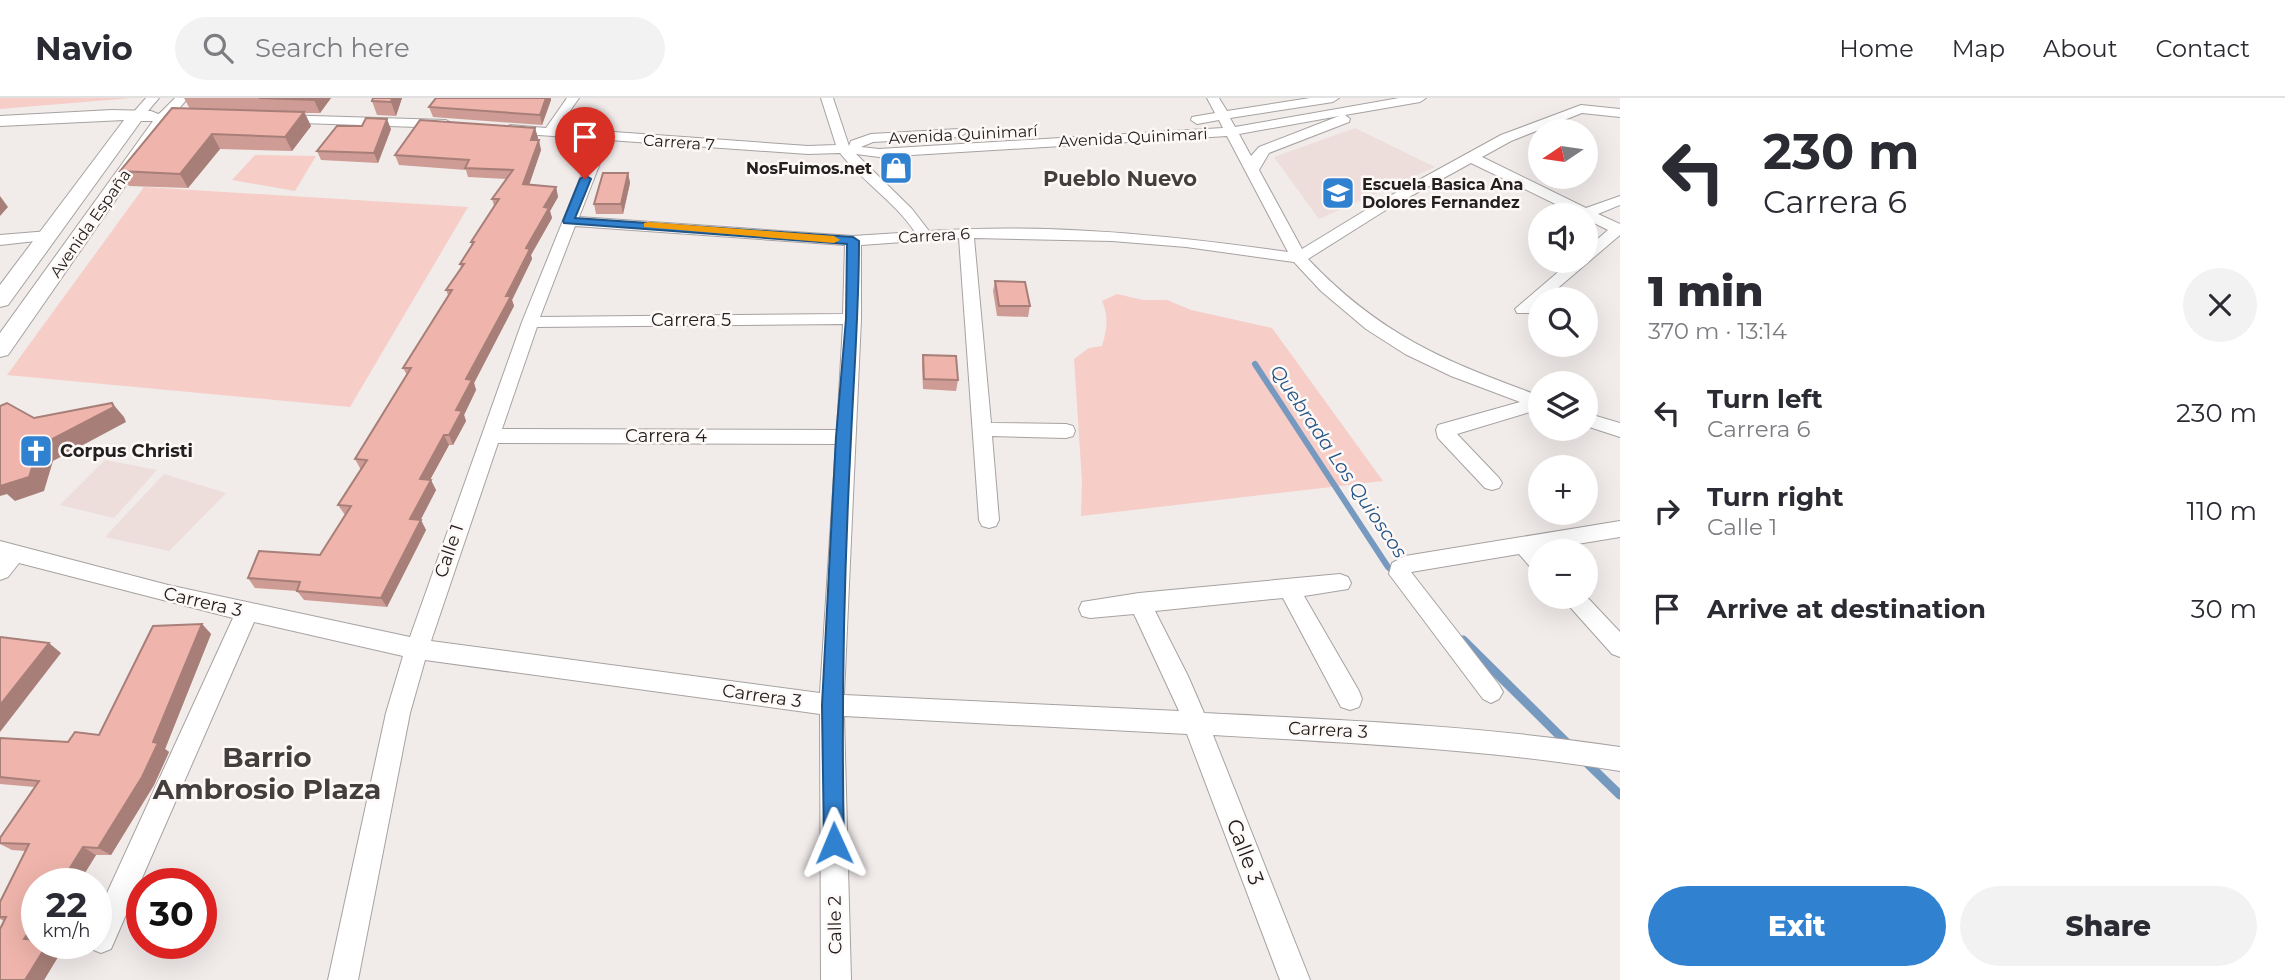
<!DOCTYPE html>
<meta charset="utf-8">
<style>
body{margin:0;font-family:Montserrat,sans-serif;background:#f2f2f3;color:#2b2b33;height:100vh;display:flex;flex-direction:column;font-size:26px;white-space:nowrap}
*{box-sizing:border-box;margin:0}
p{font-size:23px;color:#7c7c81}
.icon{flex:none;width:38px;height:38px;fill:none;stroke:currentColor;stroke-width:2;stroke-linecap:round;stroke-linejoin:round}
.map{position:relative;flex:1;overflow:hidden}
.details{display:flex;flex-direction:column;background:#fff;width:665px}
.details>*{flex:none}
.guide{background:#fff;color:#2b2b33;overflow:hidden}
.needle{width:46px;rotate:257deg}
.fabs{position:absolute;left:1528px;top:21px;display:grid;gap:14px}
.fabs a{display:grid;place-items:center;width:70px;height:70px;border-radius:50%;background:#fff;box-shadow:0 7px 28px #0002;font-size:35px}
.speed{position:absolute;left:21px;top:770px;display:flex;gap:14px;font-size:35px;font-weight:700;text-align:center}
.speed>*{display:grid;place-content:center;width:91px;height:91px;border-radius:50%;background:#fff;box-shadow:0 7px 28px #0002;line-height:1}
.speed small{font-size:18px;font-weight:400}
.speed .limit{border:10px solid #d22;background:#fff;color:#111}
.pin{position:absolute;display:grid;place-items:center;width:60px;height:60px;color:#fff;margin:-72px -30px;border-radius:50% 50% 50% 0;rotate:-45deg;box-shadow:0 0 7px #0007}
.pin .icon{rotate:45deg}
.me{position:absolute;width:77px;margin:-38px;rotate:359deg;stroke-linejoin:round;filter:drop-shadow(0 0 5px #0008)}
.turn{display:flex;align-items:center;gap:24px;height:147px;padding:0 28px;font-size:32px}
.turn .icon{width:91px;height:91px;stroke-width:2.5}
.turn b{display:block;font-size:49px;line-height:60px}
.round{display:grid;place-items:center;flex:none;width:74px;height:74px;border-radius:37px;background:#f2f2f3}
.head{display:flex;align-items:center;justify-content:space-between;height:119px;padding:0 28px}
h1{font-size:42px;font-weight:800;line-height:52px}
.primary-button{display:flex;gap:14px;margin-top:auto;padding:14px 28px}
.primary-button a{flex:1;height:80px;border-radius:42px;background:#3082d1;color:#fff;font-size:28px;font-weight:800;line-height:80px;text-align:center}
.primary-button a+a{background:#f2f2f3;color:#2b2b33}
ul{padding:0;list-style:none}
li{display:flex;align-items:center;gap:21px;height:98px;padding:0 28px}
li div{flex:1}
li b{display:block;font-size:26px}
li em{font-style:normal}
header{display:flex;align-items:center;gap:42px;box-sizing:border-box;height:98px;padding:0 35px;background:#fff;border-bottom:2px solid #e1e1e2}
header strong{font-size:33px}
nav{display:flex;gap:38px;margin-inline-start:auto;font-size:24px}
.search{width:490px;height:63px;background:#f2f2f3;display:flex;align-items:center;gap:18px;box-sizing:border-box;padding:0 24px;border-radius:38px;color:#7c7c81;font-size:26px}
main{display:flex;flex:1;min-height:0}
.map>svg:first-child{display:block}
.built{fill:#eddedc}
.green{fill:#f6cdc7}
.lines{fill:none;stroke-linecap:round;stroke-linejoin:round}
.stream-far1{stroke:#7699bf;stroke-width:6}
.stream{stroke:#7699bf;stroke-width:9}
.minor-casing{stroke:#a7a2a1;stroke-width:2}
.tertiary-casing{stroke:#a7a2a1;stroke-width:2}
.minor{fill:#fff;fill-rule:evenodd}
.tertiary{fill:#fff;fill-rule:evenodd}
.wall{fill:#ce9c94}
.shaded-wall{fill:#a77f78}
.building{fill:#efb5ac;stroke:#a77f78;stroke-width:2}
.route{fill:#3082d1;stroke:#1f5488;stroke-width:2}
.slow{fill:#f59e0b}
.labels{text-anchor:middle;stroke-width:5;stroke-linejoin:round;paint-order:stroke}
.far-street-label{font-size:16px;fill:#222020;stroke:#fef8f7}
.far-poi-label{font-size:16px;font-weight:bold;fill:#222020;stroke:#fef8f7;text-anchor:end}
.street-label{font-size:18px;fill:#222020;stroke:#fef8f7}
.poi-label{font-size:18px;font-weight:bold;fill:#222020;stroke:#fef8f7;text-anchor:start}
.water-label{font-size:19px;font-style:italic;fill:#245688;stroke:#fef8f7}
.far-district-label{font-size:21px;font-weight:bold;fill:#443f3f;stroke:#fef8f7}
.near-street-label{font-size:21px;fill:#222020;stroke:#fef8f7}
.near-district-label{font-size:28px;font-weight:bold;fill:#443f3f;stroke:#fef8f7}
</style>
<header>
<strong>Navio</strong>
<div class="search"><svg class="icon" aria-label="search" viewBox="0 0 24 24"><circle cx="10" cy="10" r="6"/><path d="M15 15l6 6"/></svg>Search here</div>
<nav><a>Home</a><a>Map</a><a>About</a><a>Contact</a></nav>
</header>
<main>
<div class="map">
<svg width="1620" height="882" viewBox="0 0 1620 882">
<rect width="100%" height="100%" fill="#f1ebea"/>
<g class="built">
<polygon points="1355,30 1435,69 1319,121 1274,59"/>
<polygon points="105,362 157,372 114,420 60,407"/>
<polygon points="164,376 226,395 169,453 105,439"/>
</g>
<g class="green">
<polygon points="0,0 132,0 0,11"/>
<polygon points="255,57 316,58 295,93 232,82"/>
<polygon points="144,89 468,109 350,309 7,277"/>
<path d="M 1117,196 L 1143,202 L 1167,202 L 1191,212 L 1272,230 L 1383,383 L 1081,418 L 1082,383 L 1074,261 L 1089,250 L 1102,248 C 1107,231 1109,219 1102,203 Z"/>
</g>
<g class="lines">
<polyline class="stream-far1" points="1255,266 1388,469 1397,477"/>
<g class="stream">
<polyline points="1463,542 1569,647"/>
<polyline points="1585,663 1620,697"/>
</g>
<defs>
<g id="minor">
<polygon points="146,0 159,0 142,20 132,20 131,17"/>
<polygon points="175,0 188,0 170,21 160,21 160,15"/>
<path d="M 567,0 L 579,0 L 558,30 L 808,48 L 836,47 L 821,0 L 833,0 L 849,48 L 851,43 L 871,36 L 959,31 L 966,35 L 959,39 L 873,44 L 861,49 L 879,51 L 1223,30 L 1219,22 L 1197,26 L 1191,22 L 1192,19 L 1215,15 L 1207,0 L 1219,0 L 1227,13 L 1310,0 L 1339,0 L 1333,4 L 1230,20 L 1235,29 L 1399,0 L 1426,0 L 1420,4 L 1345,17 L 1350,21 L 1349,24 L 1269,55 L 1259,72 L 1302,151 L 1379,104 L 1501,37 L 1581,7 L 1620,11 L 1620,19 L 1582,15 L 1511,43 L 1482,59 L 1586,110 L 1620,98 L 1620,107 L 1598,116 L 1620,126 L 1620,137 L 1545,201 L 1540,201 L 1540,205 L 1529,215 L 1517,215 L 1515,211 L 1571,163 L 1586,163 L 1586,151 L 1608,132 L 1586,121 L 1586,117 L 1578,117 L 1471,65 L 1389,110 L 1308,161 C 1380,237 1444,263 1540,298 L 1540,311 L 1457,336 L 1499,380 L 1502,385 L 1499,390 L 1492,392 L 1485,390 L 1438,340 L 1436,332 L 1438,327 L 1520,304 L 1451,278 L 1405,256 L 1366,231 L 1321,193 L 1294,164 L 1186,149 L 1112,143 L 974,140 L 991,325 L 1066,326 L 1073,328 L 1075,333 L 1073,338 L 1066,340 L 992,338 L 999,422 L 996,428 L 989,430 L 982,428 L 979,422 L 959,140 L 861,147 L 861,221 L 844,597 L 1179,613 L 1134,516 L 1090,520 L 1082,518 L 1079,511 L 1082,504 L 1139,495 L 1340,476 L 1348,479 L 1351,485 L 1348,491 L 1304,498 L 1359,593 L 1362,601 L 1359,609 L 1350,612 L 1341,609 L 1283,500 L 1155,513 L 1188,578 L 1204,615 C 1343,622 1482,628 1620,649 L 1620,673 C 1485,651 1349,645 1213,637 L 1310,882 L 1280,882 L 1187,636 L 844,618 L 851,882 L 821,882 L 820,616 L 425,562 L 410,615 L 358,882 L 328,882 L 386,615 L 403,558 L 254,524 L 111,851 L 101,855 L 91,851 L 88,845 L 96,845 L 96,819 L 233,520 L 19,465 L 8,479 L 0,482 L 0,443 L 168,487 L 410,539 L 522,224 L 596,41 L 510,35 L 503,31 L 510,27 L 546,30 ZM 1339,18 L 1259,49 L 1251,58 L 1239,36 ZM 1227,38 L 1288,154 C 1169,137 1049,125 929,133 L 912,111 L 856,56 L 879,59 ZM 609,42 L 808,56 L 840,55 C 863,84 895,104 915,134 L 853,138 L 579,119 ZM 575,128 L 845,147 L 843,216 L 540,219 ZM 843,226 L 837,332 L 502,331 L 537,229 ZM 498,345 L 836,346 L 820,595 L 431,543 Z"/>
<polygon points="279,17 446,22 453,26 446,30 274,24 273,21"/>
<polygon points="49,133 54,135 57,138 54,141 0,147 0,137"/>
<polygon points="1586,315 1620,325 1620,339 1586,328"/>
<polygon points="1620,423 1620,439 1541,452 1540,474 1532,471 1519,456 1411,474 1499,587 1503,594 1499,601 1491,605 1483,601 1389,476 1392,465 1405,458"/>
<polygon points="1586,498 1620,534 1620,559 1612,556 1561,499"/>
</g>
<polygon id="tertiary" points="112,12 151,13 158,16 165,13 174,18 8,257 0,259 0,235 153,23 141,23 8,207 0,209 0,187 124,22 0,28 0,18"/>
</defs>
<use href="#minor" class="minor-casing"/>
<use href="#tertiary" class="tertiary-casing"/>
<use href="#minor" class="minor"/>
<use href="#tertiary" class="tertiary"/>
</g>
<g class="wall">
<polygon points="184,0 331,0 320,15 305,15 311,28 292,53 220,51 188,90 129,88 120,73 190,11"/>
<polygon points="402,0 396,18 377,17 372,3"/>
<polygon points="551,2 542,27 433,19 429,9"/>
<polygon points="535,30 538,40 537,42 541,52 529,87 556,89 558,99 550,113 552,120 531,157 532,161 512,202 514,208 474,285 476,292 464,317 466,323 453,347 449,347 430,382 436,392 420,422 426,432 387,509 304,502 297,493 255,490 248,480 320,457 345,417 338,407 361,372 355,361 407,277 403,270 448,197 446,192 461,170 460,166 472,148 471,144 494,108 492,101 506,81 468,79 466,72 399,67 395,57"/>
<polygon points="391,31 378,65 321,62 317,53"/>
<polygon points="628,75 630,85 623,116 596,116 594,106"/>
<polygon points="995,183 1030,208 1028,219 997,218 993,193"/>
<polygon points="923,257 958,282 956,293 923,291 922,267"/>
<polygon points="202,526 211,536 165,651 169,654 154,687 111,757 96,757 78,786 37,786 37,845 55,845 64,849 44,882 0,882 4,823 0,821 0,804 25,753 12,752 0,746 0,740 35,689 0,686 0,640 68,644 99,637"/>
</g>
<g class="shaded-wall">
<polygon points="315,0 331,0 320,15 314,2"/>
<polygon points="392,0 402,0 396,18 391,4"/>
<polygon points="546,0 551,0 551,2 542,27 540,17"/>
<polygon points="304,14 311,28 292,53 285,39"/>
<polygon points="387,21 391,31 378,65 374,55"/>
<polygon points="535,30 538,40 533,52 531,42"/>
<polygon points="212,36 220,51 188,90 180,76"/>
<polygon points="539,42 541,52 526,96 523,86"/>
<polygon points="628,75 630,85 623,116 621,106"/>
<polygon points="556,89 558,99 550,113 552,120 531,157 532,161 512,202 514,208 474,285 476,292 464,317 466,323 453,347 449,337 466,281 526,150 544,109"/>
<polygon points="0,98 8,109 0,118"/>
<polygon points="112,305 124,319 126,324 53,363 44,393 15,403 7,396 0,398 0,383 39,348"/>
<polygon points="444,337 449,347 425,391 420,381"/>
<polygon points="431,382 436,392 416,431 410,421"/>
<polygon points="421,422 426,432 387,509 381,500"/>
<polygon points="202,526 211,536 165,651 169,654 154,687 111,757 98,750 153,644"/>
<polygon points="49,545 61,555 0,634 0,607"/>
<polygon points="83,749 96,757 78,786 60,786"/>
<polygon points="37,822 37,845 24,841"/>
<polygon points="48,845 55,845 64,849 44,882 25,882"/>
</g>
<g class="building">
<polygon points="259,0 315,0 314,2"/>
<polygon points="373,0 392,0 391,4 372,3"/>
<polygon points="436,0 546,0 540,17 429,9"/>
<polygon points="172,10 304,14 285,39 212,36 180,76 120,73"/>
<polygon points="366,20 387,21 374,55 317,53 337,28 362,28"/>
<polygon points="420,22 535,30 531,42 539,42 523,86 556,89 544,109 549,110 526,150 530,151 506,198 511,198 466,281 472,282 456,312 462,313 449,337 444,337 420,381 431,382 410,421 421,422 381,500 297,493 300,484 248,480 259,453 320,457 351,408 338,407 367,362 355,361 411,270 403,270 452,192 446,192 464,166 460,166 474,144 471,144 499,101 492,101 513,72 465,70 469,62 395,57"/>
<polygon points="603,75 628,75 621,106 594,106"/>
<polygon points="995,183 1025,184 1030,208 999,208"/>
<polygon points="923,257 956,258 958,282 924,281"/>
<polygon points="7,305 34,320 112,305 114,309 39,348 29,379 0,388 0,308"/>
<polygon points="202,526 153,644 158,645 142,679 98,750 83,749 60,786 37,786 37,822 24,841 37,842 37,845 48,845 25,882 0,882 0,831 6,819 0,819 0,804 29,746 0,745 0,740 39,683 0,679 0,640 68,644 75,634 99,637 153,528"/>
<polygon points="0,539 49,545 0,607"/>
</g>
<path class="route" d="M 585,77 L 591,81 L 575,120 L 853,139 L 859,143 C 859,209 854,274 851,340 C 844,475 841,609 844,745 L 841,752 L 834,755 L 827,752 L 824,745 L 822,607 L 836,339 L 846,221 L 847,146 L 564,125 L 563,123 L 580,81 Z"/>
<polygon class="slow" points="648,124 834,138 840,142 834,145 644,129 644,125"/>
<defs>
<symbol id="shop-square" viewBox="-11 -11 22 22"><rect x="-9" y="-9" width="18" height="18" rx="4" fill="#3082d1" stroke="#fef8f7"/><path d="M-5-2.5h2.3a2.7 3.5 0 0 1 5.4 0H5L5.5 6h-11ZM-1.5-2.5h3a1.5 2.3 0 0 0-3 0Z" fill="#fff"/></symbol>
<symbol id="school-square" viewBox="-11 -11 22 22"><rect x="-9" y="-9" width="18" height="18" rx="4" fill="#3082d1" stroke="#fef8f7"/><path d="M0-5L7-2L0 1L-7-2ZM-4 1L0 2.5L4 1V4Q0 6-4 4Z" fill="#fff"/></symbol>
<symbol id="church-square" viewBox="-11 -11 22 22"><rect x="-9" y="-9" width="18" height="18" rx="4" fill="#3082d1" stroke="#fef8f7"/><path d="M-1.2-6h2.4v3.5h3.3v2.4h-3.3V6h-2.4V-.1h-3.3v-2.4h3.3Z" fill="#fff"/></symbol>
</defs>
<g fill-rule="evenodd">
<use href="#shop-square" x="877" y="51" width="38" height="38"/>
<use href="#school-square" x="1319" y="76" width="38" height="38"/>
<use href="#church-square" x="17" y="334" width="38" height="38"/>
</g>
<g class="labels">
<g class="far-street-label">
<text transform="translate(963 36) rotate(-3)" y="6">Avenida Quinimarí</text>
<text transform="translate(1133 39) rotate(-3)" y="6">Avenida Quinimari</text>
<text transform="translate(679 44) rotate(4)" y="6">Carrera 7</text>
<text transform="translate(90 125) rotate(-55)" y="6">Avenida España</text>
<text transform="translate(934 137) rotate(-3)" y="6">Carrera 6</text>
</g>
<g class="far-poi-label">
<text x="872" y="76">NosFuimos.net</text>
<text x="1362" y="92" text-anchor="start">Escuela Basica Ana<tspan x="1362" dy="18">Dolores Fernandez</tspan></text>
</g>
<g class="street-label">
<text x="691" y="228">Carrera 5</text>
<text x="666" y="344">Carrera 4</text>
<text transform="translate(449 453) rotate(-71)" y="6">Calle 1</text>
<text transform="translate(203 504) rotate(13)" y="6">Carrera 3</text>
<text transform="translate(762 598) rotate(8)" y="6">Carrera 3</text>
<text transform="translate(1328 632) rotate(3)" y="6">Carrera 3</text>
<text transform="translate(835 827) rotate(-91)" y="6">Calle 2</text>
</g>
<g class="poi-label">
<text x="60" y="359">Corpus Christi</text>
</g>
<g class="water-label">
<text transform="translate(1339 363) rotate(56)" y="7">Quebrada Los Quioscos</text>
</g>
<g class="far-district-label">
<text x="1120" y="88">Pueblo Nuevo</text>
</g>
<g class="near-street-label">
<text transform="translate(1245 754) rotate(69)" y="7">Calle 3</text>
</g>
<g class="near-district-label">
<text x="267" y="669">Barrio<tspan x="267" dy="32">Ambrosio Plaza</tspan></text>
</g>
</g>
</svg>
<div class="fabs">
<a><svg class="needle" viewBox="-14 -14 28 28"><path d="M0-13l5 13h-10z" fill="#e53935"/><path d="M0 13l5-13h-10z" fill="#7c7c81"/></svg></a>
<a><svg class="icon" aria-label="sound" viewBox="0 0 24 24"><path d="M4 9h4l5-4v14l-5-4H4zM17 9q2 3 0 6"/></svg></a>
<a><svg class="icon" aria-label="search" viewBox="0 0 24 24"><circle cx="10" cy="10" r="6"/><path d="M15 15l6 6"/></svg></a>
<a><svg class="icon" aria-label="layers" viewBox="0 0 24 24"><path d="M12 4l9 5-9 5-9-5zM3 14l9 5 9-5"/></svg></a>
<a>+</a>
<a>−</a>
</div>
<div class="speed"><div>22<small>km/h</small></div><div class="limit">30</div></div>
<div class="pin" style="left:585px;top:81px;background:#d93025"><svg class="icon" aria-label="arrive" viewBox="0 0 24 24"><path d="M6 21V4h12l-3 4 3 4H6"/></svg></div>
<svg class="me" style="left:834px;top:745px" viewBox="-20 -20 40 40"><path d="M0-17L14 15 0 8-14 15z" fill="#3082d1" stroke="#fff" stroke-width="4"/></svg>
</div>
<section class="details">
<div class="guide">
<div class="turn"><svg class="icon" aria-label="left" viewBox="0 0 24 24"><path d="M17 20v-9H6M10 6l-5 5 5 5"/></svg><div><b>230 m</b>Carrera 6</div></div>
</div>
<div class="head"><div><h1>1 min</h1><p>370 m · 13:14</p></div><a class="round"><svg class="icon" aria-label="close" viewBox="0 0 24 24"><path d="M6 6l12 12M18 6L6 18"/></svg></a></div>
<ul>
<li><svg class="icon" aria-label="left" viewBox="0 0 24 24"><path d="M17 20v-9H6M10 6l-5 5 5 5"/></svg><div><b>Turn left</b><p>Carrera 6</p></div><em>230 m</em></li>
<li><svg class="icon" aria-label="right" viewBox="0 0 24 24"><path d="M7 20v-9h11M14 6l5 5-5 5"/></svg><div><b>Turn right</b><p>Calle 1</p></div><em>110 m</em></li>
<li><svg class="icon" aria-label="arrive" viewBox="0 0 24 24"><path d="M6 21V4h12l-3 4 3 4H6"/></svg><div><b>Arrive at destination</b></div><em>30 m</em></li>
</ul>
<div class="primary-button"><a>Exit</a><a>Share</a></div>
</section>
</main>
